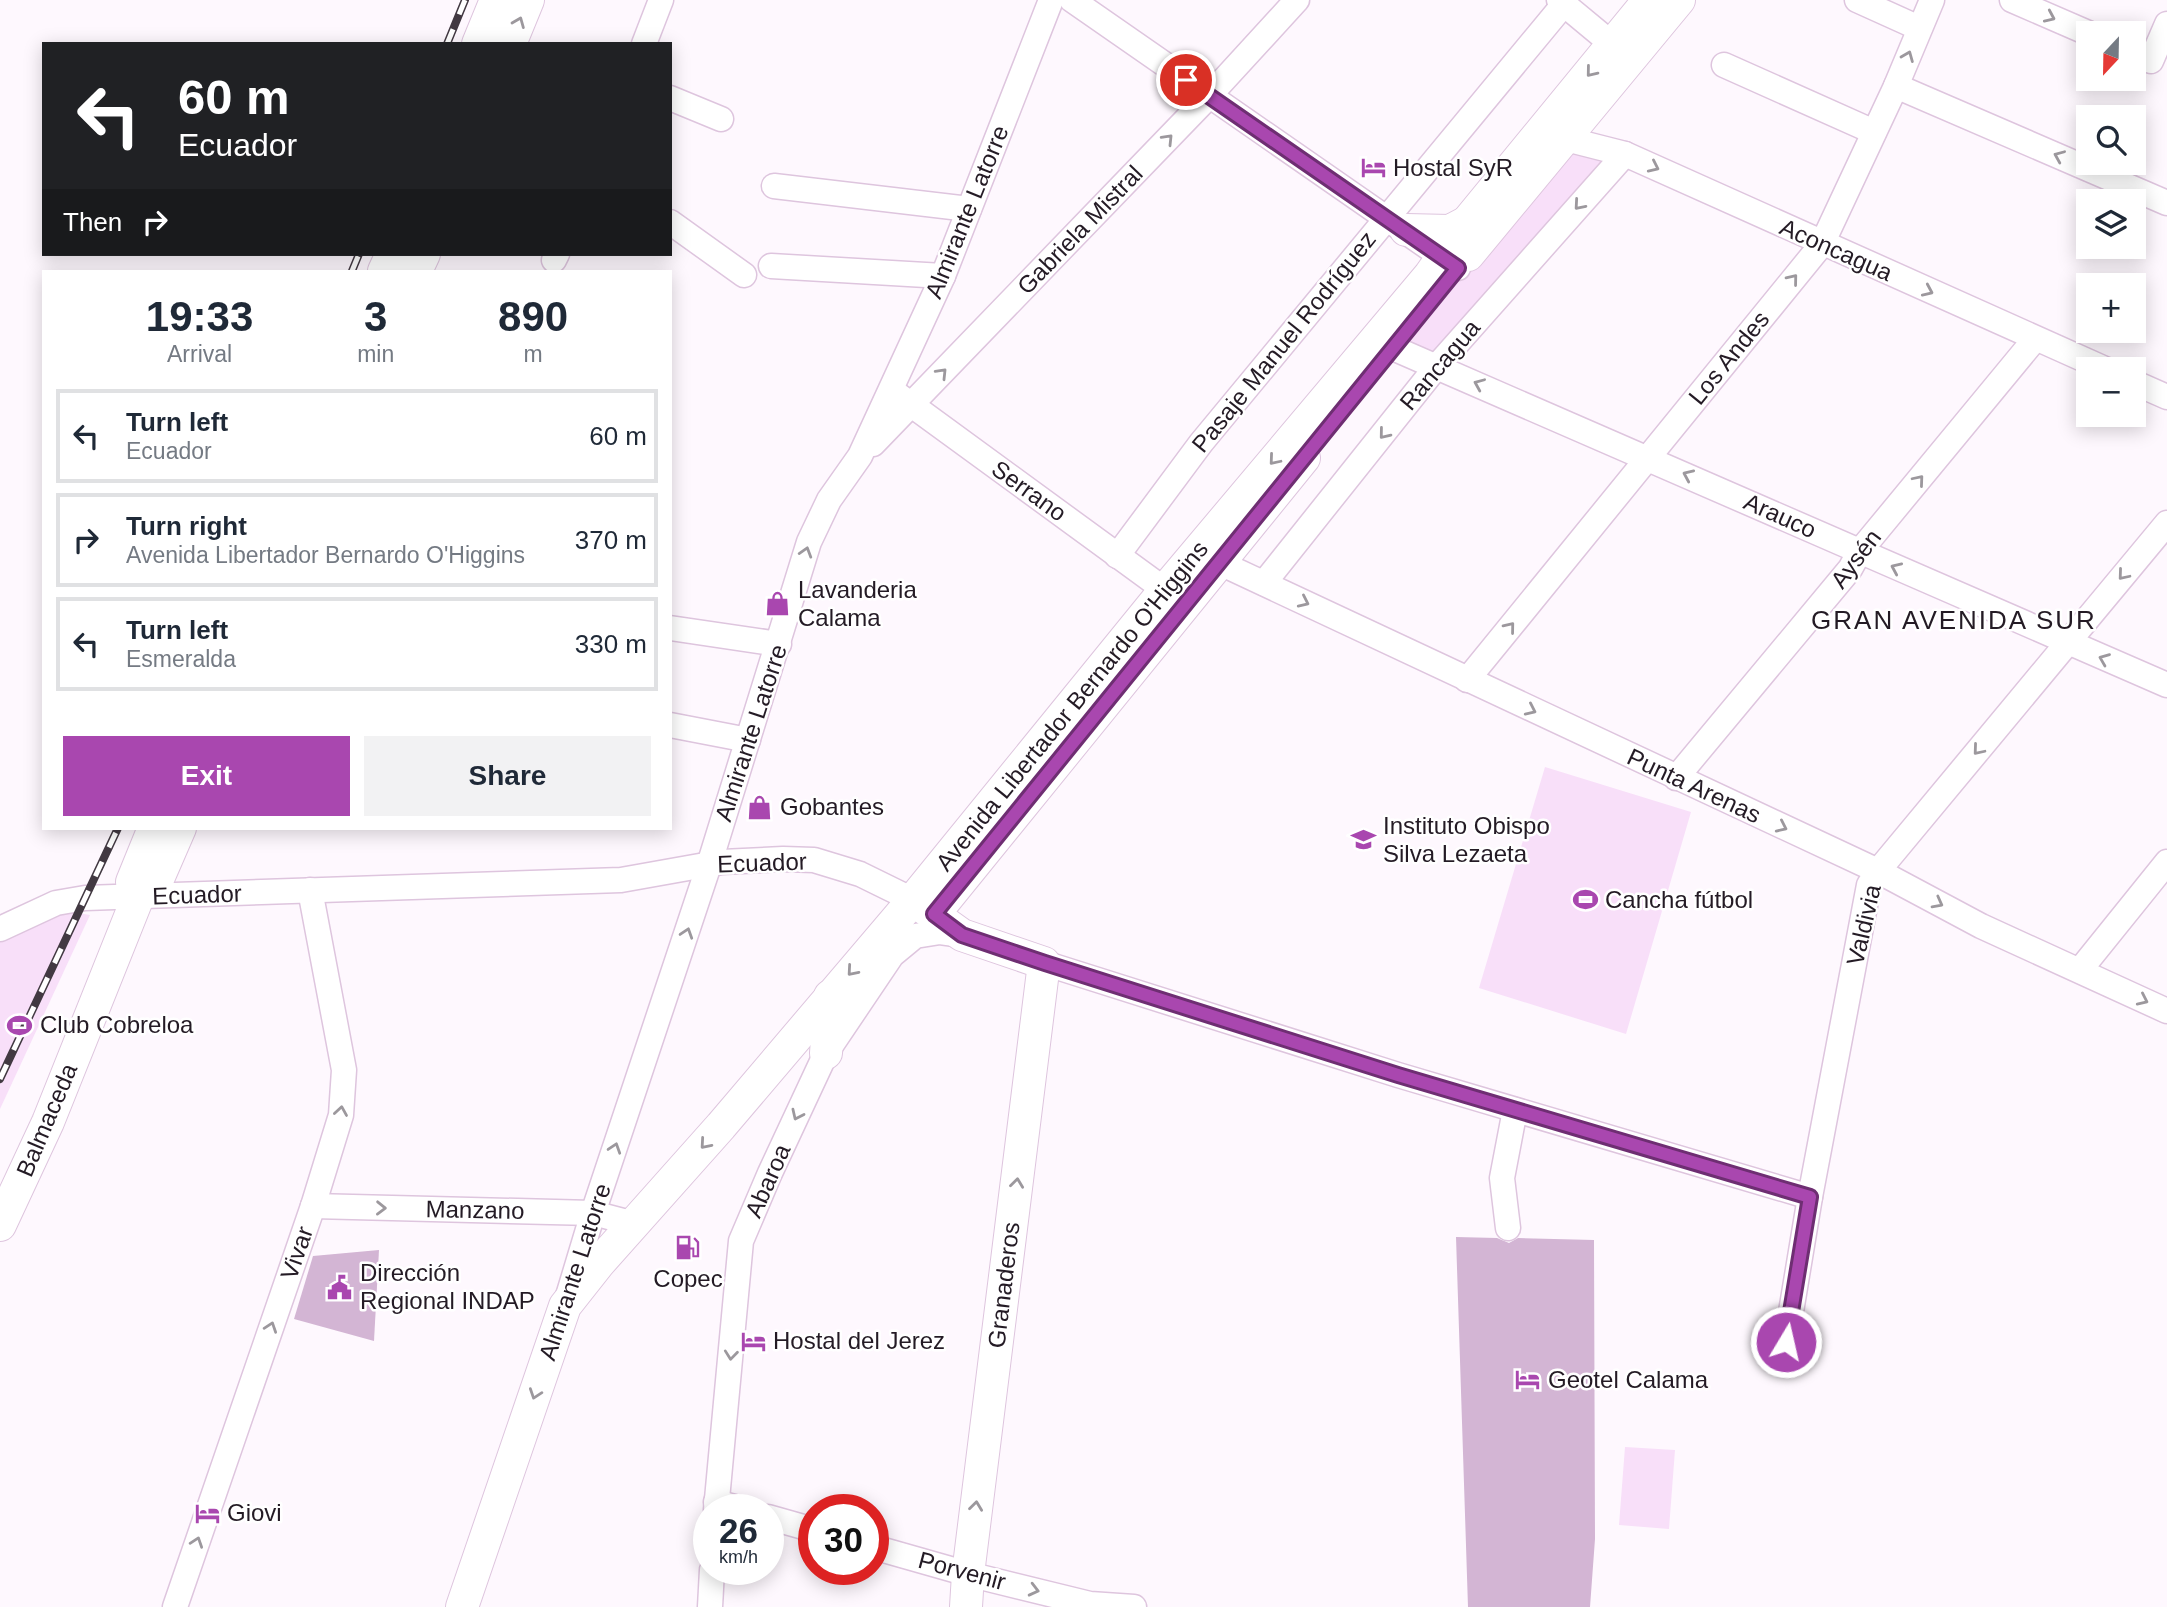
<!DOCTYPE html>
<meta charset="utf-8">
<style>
body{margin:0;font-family:Helvetica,sans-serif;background:#f2f2f3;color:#1f2937;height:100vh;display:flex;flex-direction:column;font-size:26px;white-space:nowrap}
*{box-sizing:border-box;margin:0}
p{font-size:23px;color:#747a83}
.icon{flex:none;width:38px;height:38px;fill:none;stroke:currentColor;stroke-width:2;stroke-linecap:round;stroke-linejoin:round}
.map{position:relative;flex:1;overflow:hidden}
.side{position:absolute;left:42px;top:270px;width:630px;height:560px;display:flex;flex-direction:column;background:#fff;border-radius:0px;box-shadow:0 4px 18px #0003}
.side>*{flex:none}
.top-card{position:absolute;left:42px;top:42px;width:630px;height:214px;border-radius:0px;box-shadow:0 4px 18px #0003;background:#202124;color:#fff;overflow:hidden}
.needle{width:46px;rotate:202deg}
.controls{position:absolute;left:2076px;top:21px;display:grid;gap:14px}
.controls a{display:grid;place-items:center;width:70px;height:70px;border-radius:0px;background:#fff;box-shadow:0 4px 18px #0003;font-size:35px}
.speed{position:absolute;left:693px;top:1494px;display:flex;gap:14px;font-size:35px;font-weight:700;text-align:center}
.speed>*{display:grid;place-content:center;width:91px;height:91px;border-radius:50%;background:#fff;box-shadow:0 4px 18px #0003;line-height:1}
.speed small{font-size:18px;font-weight:400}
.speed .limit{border:10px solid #d22;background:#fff;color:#111}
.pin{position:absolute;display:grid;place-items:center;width:60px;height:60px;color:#fff;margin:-30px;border:4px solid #fff;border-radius:50%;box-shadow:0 2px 7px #0007}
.me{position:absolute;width:77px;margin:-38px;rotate:9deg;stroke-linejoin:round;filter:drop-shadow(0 0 5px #0008)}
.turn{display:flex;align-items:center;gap:24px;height:147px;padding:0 21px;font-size:32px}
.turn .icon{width:91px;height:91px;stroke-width:2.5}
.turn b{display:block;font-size:49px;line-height:60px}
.then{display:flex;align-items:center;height:66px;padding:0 21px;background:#0003;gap:14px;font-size:26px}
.eta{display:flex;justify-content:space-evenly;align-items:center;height:119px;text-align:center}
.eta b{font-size:42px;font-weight:800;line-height:49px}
.button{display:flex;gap:14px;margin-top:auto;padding:14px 21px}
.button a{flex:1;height:80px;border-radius:0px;background:#a947af;color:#fff;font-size:28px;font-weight:800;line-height:80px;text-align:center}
.button a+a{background:#f2f2f3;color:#1f2937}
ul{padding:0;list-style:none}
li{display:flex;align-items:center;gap:21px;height:94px;margin:0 14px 10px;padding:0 7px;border:4px solid #e0e1e3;border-radius:0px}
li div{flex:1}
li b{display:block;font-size:26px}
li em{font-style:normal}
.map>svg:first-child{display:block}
.green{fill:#f8dff9}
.building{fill:#d3b5d4}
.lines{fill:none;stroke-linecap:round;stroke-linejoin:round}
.minor-casing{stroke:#dec5de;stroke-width:27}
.major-casing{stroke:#dec5de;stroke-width:34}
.minor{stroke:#fff;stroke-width:24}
.major{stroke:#fff;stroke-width:32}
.rail-casing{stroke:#423942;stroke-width:8}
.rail{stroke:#fff;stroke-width:5;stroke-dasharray:16;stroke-linecap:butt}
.oneway{stroke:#9c989d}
.route-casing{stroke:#6e2e72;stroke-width:18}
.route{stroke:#a947af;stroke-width:12}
.labels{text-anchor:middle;stroke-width:5;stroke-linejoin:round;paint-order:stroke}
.poi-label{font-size:24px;fill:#241b25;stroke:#fff;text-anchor:start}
.street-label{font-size:24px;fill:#241b25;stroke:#fff}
.neighbourhood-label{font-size:26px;letter-spacing:2px;fill:#241b25;stroke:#fff}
</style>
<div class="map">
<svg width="2167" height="1607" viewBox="0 0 2167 1607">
<rect width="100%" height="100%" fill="#fef8fe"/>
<g class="green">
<polygon points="1573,141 1625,154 1437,366 1409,346 1411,331"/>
<polygon points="1545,767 1691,812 1626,1034 1479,988"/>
<polygon points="66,911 90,915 0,1109 0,941"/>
<polygon points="1625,1447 1675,1450 1669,1529 1619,1525"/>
</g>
<g class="building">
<polygon points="1456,1237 1497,1238 1509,1243 1518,1238 1594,1240 1595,1539 1590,1607 1468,1607"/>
<polygon points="379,1250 374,1341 294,1319 313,1256"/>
</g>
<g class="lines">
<defs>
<g id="minor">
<polyline points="1072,0 1458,268"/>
<polyline points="1559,0 1612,44"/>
<polyline points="1857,0 1919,28"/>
<polyline points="2012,0 2088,33"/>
<polyline points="644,44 661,0"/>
<polyline points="2151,61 2167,24"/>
<polyline points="1724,65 1874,132"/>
<polyline points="1896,86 2167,203"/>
<polyline points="670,98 721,119"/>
<polyline points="1566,139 1625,154 2105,369"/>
<polyline points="774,186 969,209"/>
<polyline points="670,222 744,275"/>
<polyline points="554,260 557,254"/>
<polyline points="771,266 943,276"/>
<polyline points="1393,348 2167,685"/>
<polyline points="2133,382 2167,397"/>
<polyline points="898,395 1165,590"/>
<polyline points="873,444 1209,96 1297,0"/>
<polyline points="1117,556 1201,443 1564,4"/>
<polyline points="1220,563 1878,871 1981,926 2167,1011"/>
<polyline points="1264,583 1437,366 1625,154"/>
<polyline points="670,628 779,644"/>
<polyline points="1467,680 1822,244 1896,86 1932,0"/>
<polyline points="670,725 748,740"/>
<polyline points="1676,778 1850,569 1860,551 2035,339"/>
<polyline points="0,929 56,903 85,898 621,880 722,862 783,859 814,860 860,874 913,900"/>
<polyline points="1044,963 1398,1075 1810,1197"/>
<polyline points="2080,970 2167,862"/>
<polyline points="313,1206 593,1213 635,1224"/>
<polyline points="1508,1228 1502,1178 1515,1110"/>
<polyline points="568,1296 593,1213 709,865 809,542 829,500 860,456 943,276 1051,0"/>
<polyline points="1786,1342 1810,1197 1869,885 1878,871 2167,523"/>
<polyline points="716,1502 746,1510"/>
<polyline points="716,1510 741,1241 770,1173 826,1053 892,955 915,936 940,932 962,935"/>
<polyline points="768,1517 814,1530"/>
<polyline points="873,1547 968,1574 1090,1604 1134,1607"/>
<polyline points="175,1607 313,1206 341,1115 344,1070 310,890"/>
<polyline points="710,1607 712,1570"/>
</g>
<g id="major">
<polyline points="478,44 496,0"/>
<polyline points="510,44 528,0"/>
<polyline points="1406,230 1450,231 1467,222"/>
<polyline points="1468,255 1679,0"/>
<polyline points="384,271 392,254"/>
<polyline points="416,271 424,254"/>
<polyline points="138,897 132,882 154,828"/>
<polyline points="917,903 962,935 1044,963 968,1574 966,1607"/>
<polyline points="934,914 1304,458"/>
<polyline points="826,1053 830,996"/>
<polyline points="0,1225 48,1122 138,897 153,887 157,881 180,828"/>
<polyline points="462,1607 565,1306 599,1263 721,1126 913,900 1165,590 1430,275 1467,222 1649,0"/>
</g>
</defs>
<use href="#minor" class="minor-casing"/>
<use href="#major" class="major-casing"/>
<use href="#minor" class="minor"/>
<use href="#major" class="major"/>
<defs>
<g id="rail">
<polyline points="447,44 465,0"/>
<polyline points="352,271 359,254"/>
<polyline points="0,1079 118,828"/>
</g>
</defs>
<use href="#rail" class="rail-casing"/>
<use href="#rail" class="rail"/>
</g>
<defs><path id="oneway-chevron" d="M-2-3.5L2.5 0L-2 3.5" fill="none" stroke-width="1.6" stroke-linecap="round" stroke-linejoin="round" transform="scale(1.75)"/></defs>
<g class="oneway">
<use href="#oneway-chevron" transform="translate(2050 17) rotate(24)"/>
<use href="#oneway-chevron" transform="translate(519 22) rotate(-68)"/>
<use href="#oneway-chevron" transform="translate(1908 56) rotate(-68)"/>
<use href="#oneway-chevron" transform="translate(1591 72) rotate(129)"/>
<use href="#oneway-chevron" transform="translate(1168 139) rotate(-46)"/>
<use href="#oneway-chevron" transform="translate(2059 156) rotate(-157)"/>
<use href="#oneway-chevron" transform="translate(1654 167) rotate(25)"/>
<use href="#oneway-chevron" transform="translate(1579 205) rotate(131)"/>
<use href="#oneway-chevron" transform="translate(1793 279) rotate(-51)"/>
<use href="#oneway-chevron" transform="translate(1928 291) rotate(24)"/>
<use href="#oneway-chevron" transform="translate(942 373) rotate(-46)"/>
<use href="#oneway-chevron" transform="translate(1479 384) rotate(-157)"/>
<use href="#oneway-chevron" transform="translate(1384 434) rotate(129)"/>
<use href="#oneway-chevron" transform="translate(1274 460) rotate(130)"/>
<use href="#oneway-chevron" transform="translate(1688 475) rotate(-156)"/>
<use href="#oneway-chevron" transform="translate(1919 480) rotate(-50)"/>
<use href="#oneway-chevron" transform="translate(806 552) rotate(-73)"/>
<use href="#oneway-chevron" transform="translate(1896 568) rotate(-156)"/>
<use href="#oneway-chevron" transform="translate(2123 575) rotate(130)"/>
<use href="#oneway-chevron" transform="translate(1304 602) rotate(25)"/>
<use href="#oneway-chevron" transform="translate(1510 627) rotate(-51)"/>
<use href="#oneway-chevron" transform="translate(2104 659) rotate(-158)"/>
<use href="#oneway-chevron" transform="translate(1531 710) rotate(25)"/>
<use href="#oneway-chevron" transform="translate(1978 750) rotate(130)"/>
<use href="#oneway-chevron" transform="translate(1782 827) rotate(25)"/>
<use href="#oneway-chevron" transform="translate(1938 903) rotate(28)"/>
<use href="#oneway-chevron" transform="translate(687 933) rotate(-72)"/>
<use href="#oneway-chevron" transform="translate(852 971) rotate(131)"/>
<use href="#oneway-chevron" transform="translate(2143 1000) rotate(25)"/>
<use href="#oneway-chevron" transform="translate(341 1111) rotate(-81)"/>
<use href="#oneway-chevron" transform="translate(797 1115) rotate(115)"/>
<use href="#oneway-chevron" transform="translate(705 1144) rotate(131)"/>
<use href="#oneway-chevron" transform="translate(615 1148) rotate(-72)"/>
<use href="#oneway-chevron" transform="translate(1017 1183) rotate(-83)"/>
<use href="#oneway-chevron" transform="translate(381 1208) rotate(1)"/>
<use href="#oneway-chevron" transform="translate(271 1327) rotate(-71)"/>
<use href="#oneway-chevron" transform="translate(731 1355) rotate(96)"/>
<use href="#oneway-chevron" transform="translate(535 1394) rotate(109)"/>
<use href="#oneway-chevron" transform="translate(976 1506) rotate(-83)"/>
<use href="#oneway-chevron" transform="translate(197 1542) rotate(-71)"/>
<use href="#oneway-chevron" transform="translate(1034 1590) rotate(14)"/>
</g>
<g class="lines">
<defs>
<polyline id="route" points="1186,80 1458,268 934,914 962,935 1045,963 1398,1075 1810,1197 1786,1342"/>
</defs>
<use href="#route" class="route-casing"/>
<use href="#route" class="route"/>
</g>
<defs>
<symbol id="hotel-bare" viewBox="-9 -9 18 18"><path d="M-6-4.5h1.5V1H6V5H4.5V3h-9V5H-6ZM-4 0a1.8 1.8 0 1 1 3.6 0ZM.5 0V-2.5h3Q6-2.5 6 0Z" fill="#a947af" stroke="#fff" stroke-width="2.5" paint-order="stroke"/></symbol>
<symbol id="shop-bare" viewBox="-9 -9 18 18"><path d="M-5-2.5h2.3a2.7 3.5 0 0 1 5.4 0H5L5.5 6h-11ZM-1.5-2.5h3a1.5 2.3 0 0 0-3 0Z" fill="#a947af" stroke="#fff" stroke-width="2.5" paint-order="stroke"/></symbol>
<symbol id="school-bare" viewBox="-9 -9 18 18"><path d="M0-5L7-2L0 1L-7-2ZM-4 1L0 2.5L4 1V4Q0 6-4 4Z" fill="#a947af" stroke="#fff" stroke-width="2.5" paint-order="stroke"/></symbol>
<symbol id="stadium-bare" viewBox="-9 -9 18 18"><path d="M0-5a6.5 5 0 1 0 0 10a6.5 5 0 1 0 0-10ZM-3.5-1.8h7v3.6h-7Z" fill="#a947af" stroke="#fff" stroke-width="2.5" paint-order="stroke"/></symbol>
<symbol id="fuel-bare" viewBox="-9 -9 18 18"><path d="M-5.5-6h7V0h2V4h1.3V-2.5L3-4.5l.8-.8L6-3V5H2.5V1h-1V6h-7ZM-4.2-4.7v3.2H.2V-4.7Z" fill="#a947af" stroke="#fff" stroke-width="2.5" paint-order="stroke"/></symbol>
<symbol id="civic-bare" viewBox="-9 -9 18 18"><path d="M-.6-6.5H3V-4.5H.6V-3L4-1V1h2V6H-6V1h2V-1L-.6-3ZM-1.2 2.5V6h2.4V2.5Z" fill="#a947af" stroke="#fff" stroke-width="2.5" paint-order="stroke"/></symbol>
</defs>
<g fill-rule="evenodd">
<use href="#hotel-bare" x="1356" y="150" width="35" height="35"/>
<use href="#shop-bare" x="760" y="586" width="35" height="35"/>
<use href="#shop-bare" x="742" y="790" width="35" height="35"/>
<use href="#school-bare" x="1346" y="822" width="35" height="35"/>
<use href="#stadium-bare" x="1568" y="882" width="35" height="35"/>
<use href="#stadium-bare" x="2" y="1008" width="35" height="35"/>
<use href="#fuel-bare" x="670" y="1230" width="35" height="35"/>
<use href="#civic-bare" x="322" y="1270" width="35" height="35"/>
<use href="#hotel-bare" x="736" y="1324" width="35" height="35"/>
<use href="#hotel-bare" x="1510" y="1362" width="35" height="35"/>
<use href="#hotel-bare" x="190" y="1496" width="35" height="35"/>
</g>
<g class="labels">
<g class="poi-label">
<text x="1393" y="176">Hostal SyR</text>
<text x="798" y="598">Lavanderia<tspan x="798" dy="28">Calama</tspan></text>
<text x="780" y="815">Gobantes</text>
<text x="1383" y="834">Instituto Obispo<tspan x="1383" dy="28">Silva Lezaeta</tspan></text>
<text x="1605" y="908">Cancha fútbol</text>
<text x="40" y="1033">Club Cobreloa</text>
<text x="360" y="1281">Dirección<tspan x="360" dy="28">Regional INDAP</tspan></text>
<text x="688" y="1287" text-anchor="middle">Copec</text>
<text x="773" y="1349">Hostal del Jerez</text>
<text x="1548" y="1388">Geotel Calama</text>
<text x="227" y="1521">Giovi</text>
</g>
<g class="street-label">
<text transform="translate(967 212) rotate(-68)" y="8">Almirante Latorre</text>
<text transform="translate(1080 230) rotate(-46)" y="8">Gabriela Mistral</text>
<text transform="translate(1836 250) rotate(24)" y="8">Aconcagua</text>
<text transform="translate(1284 342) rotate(-51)" y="8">Pasaje Manuel Rodríguez</text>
<text transform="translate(1729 358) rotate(-51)" y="8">Los Andes</text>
<text transform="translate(1440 365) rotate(-50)" y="8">Rancagua</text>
<text transform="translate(1029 491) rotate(36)" y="8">Serrano</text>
<text transform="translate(1780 516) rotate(24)" y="8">Arauco</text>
<text transform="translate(1856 559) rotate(-53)" y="8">Aysén</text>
<text transform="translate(1072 706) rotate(-51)" y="8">Avenida Libertador Bernardo O'Higgins</text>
<text transform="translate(751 733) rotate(-72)" y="8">Almirante Latorre</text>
<text transform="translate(1694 786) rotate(25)" y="8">Punta Arenas</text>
<text transform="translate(762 863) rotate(-2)" y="8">Ecuador</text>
<text transform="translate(197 895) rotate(-2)" y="8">Ecuador</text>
<text transform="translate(1864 925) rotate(-77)" y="8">Valdivia</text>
<text transform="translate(47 1120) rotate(-67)" y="8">Balmaceda</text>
<text transform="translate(768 1181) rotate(-66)" y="8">Abaroa</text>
<text transform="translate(475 1210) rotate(1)" y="8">Manzano</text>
<text transform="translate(297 1253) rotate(-71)" y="8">Vivar</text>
<text transform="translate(575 1272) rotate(-72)" y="8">Almirante Latorre</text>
<text transform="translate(1004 1285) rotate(-83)" y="8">Granaderos</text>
<text transform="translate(962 1571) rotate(15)" y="8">Porvenir</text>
</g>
<g class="neighbourhood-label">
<text x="1954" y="629">GRAN AVENIDA SUR</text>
</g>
</g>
</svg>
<div class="controls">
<a><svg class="needle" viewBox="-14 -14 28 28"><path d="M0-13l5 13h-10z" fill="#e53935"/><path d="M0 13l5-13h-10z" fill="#747a83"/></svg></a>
<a><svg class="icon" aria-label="search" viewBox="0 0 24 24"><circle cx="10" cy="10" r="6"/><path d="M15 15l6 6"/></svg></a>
<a><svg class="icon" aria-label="layers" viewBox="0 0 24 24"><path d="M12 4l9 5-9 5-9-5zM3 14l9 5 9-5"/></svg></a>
<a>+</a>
<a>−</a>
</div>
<div class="speed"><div>26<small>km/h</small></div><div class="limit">30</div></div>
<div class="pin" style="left:1186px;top:80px;background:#d93025"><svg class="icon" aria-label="arrive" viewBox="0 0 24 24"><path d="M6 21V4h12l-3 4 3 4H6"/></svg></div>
<svg class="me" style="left:1786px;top:1342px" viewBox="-20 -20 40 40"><circle r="17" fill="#a947af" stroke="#fff" stroke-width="3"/><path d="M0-11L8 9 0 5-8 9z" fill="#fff"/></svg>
<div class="top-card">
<div class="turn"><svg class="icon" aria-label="left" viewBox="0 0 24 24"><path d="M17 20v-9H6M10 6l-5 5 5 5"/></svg><div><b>60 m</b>Ecuador</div></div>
<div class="then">Then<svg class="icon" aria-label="right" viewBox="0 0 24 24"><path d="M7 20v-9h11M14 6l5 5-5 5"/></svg></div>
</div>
<section class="side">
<div class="eta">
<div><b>19:33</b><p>Arrival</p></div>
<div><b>3</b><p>min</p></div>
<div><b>890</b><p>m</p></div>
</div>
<ul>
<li><svg class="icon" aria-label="left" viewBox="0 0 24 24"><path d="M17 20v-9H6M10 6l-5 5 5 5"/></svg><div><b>Turn left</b><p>Ecuador</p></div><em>60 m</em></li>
<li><svg class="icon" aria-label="right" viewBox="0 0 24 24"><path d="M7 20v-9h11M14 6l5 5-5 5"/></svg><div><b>Turn right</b><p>Avenida Libertador Bernardo O'Higgins</p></div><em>370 m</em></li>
<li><svg class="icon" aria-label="left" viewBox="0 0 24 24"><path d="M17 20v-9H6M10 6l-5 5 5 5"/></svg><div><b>Turn left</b><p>Esmeralda</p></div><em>330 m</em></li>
</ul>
<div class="button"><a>Exit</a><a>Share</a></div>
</section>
</div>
